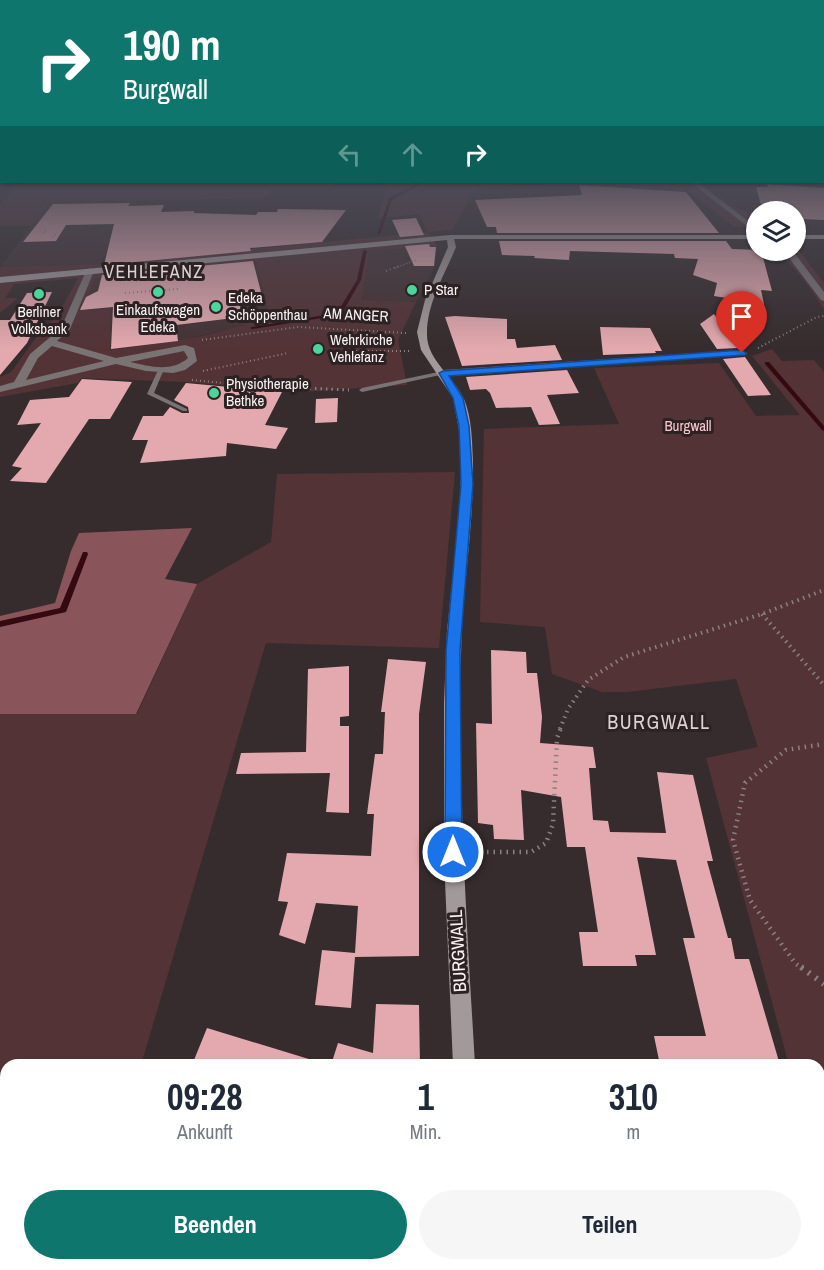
<!DOCTYPE html>
<html lang="de">
<meta charset="utf-8">
<style>
body{margin:0;font-family:"Archivo Narrow",sans-serif;background:#f6f6f7;color:#1f2937;height:100vh;display:flex;flex-direction:column;font-size:22px;white-space:nowrap}
*{box-sizing:border-box;margin:0}
p{font-size:20px;color:#747a83}
.icon{flex:none;width:33px;height:33px;fill:none;stroke:currentColor;stroke-width:2;stroke-linecap:round;stroke-linejoin:round}
.map{position:relative;flex:1;overflow:hidden}
.details{position:absolute;left:0px;top:1059px;width:825px;height:212px;display:flex;flex-direction:column;background:#fff;border-radius:18px 18px 0 0;box-shadow:0 2px 4px #0004}
.details>*{flex:none}
.top-card{position:absolute;left:0px;top:0px;width:825px;height:183px;box-shadow:0 2px 4px #0004;background:#0f766e;color:#fff;overflow:hidden}
.fabs{position:absolute;left:746px;top:201px;display:grid;gap:12px}
.fabs a{display:grid;place-items:center;width:60px;height:60px;border-radius:50%;background:#fff;box-shadow:0 2px 4px #0004;font-size:30px}
.pin{position:absolute;display:grid;place-items:center;width:51px;height:51px;color:#fff;margin:-62px -26px;border-radius:50% 50% 50% 0;rotate:-45deg;box-shadow:0 0 6px #0007}
.pin .icon{rotate:45deg}
.me{position:absolute;width:66px;margin:-33px;rotate:0deg;stroke-linejoin:round;filter:drop-shadow(0 0 4px #0008)}
.turn{display:flex;align-items:center;gap:21px;height:126px;padding:0 24px;font-size:27px}
.turn .icon{width:78px;height:78px;stroke-width:2.5}
.turn b{display:block;font-size:42px;line-height:51px}
.lanes{display:flex;align-items:center;height:57px;padding:0 24px;background:#0003;justify-content:center;gap:30px;direction:ltr}
.lanes .off{opacity:.35}
.eta{display:flex;justify-content:space-evenly;align-items:center;height:102px;text-align:center}
.eta b{font-size:36px;font-weight:700;line-height:42px}
.primary-button{display:flex;gap:12px;margin-top:auto;padding:12px 24px}
.primary-button a{flex:1;height:69px;border-radius:36px;background:#0f766e;color:#fff;font-size:24px;font-weight:700;line-height:69px;text-align:center}
.primary-button a+a{background:#f6f6f7;color:#1f2937}
.map>svg:first-child{display:block}
.built{fill:#443335}
.green{fill:#533336;fill-rule:evenodd}
.forest{fill:#89555b}
.lines{fill:none;stroke-linecap:round;stroke-linejoin:round}
.stream{fill:#350912;fill-rule:evenodd}
.building{fill:#e4a9af}
.path-far5{stroke:#8a8182;stroke-width:1.5;stroke-dasharray:1 2;stroke-linecap:butt}
.path-far4{stroke:#8a8182;stroke-width:2;stroke-dasharray:1 3;stroke-linecap:butt}
.path-far3{stroke:#8a8182;stroke-width:3;stroke-dasharray:1.5 4;stroke-linecap:butt}
.path-far2{stroke:#8a8182;stroke-width:4;stroke-dasharray:1.5 4.5;stroke-linecap:butt}
.path-far1{stroke:#8a8182;stroke-width:4.5;stroke-dasharray:1.5 5;stroke-linecap:butt}
.path{stroke:#8a8182;stroke-width:6;stroke-dasharray:2 7;stroke-linecap:butt}
.lane{fill:#797374;fill-rule:evenodd}
.street{fill:#797374;fill-rule:evenodd}
.secondary{fill:#a29a9a;fill-rule:evenodd}
.route{fill:#1a73e8;stroke:#114b97;stroke-width:1.5}
.poi-dot{fill:#4bd49b;stroke:#2c2223;stroke-width:2}
.labels{text-anchor:middle;stroke-width:6;stroke-linejoin:round;paint-order:stroke}
.far-poi-label{font-size:15px;fill:#faf3f4;stroke:#2c2223;text-anchor:start}
.far-street-label{font-size:15px;fill:#faf3f4;stroke:#2c2223}
.far-park-label{font-size:15px;fill:#fac6cb;stroke:#2c2223}
.far-quarter-label{font-size:18px;letter-spacing:1.5px;fill:#ded1d2;stroke:#2c2223}
.street-label{font-size:18px;fill:#faf3f4;stroke:#2c2223}
.neighbourhood-label{font-size:20px;letter-spacing:1.5px;fill:#ded1d2;stroke:#2c2223}
</style>
<div class="map">
<svg width="824" height="1270" viewBox="0 0 824 1270">
<rect width="100%" height="100%" fill="#362c2d"/>
<g class="built">
<polygon points="134,202 100,264 0,267 49,203"/>
<polygon points="419,246 437,246 435,266 416,302 362,301 369,250"/>
<polygon points="256,261 269,315 248,325 178,341 110,350 83,311 95,279"/>
</g>
<g class="green">
<polygon points="21,182 336,182 328,190 272,189 267,198 49,203 31,226 0,226 0,204"/>
<path d="M 360,182 L 701,182 L 715,195 L 756,218 L 756,225 L 734,227 L 688,191 L 578,185 L 476,188 L 452,230 L 428,232 L 437,246 L 369,251 L 362,300 L 416,302 L 398,340 L 407,385 L 302,392 L 186,382 L 82,378 L 78,383 L 0,397 L 0,377 L 11,372 L 45,325 L 56,318 L 78,278 L 14,284 L 5,298 L 18,298 L 0,313 L 0,267 L 100,264 L 428,232 L 419,214 L 378,218 L 388,184 ZM 256,261 L 269,315 C 219,337 164,343 110,350 L 110,309 L 83,310 L 95,279 Z"/>
<polygon points="778,251 800,252 824,283 824,309 802,277"/>
<polygon points="772,349 782,361 814,360 824,372 824,1197 819,1178 819,1065 789,1065 706,758 758,747 736,679 627,692 602,692 552,674 545,627 480,622 484,429 619,424 594,368 719,363 756,416 800,415 752,356"/>
<polygon points="455,472 439,648 266,643 141,1065 6,1065 6,1083 0,1082 0,714 137,714 197,584 271,542 277,474"/>
<polygon points="0,1120 6,1120 6,1264 88,1265 87,1270 0,1270"/>
</g>
<g class="forest">
<polygon points="192,528 165,579 197,584 136,714 0,714 0,616 55,603 71,551 79,533"/>
<polygon points="88,1265 88,1264 173,1265 171,1270 87,1270"/>
</g>
<g class="lines">
<g class="stream">
<polygon points="413,182 416,182 419,185 392,200 380,234 377,235 389,198 415,185"/>
<polygon points="365,250 367,251 361,280 341,315 252,329 250,328 252,327 337,313 357,280 363,251"/>
<polygon points="765,362 769,362 824,426 824,431 822,430 765,364"/>
<polygon points="83,552 87,552 88,554 66,612 0,627 0,621 60,608"/>
</g>
</g>
<g class="building">
<polygon points="767,184 824,188 824,220 802,219 797,212 763,212 756,187 768,187"/>
<polygon points="579,185 686,192 719,233 497,233 496,227 487,227 475,200 582,195"/>
<polygon points="130,203 128,206 164,205 161,212 194,211 194,213 256,215 258,212 277,212 278,209 346,210 322,242 250,248 251,251 104,265 114,224 66,225 56,241 23,242 53,204"/>
<polygon points="416,218 424,235 400,237 392,220"/>
<polygon points="499,241 726,241 732,249 761,250 772,291 761,290 764,304 714,296 717,283 693,275 698,259 675,258 674,254 570,251 569,260 534,258 535,256 502,255"/>
<polygon points="429,244 430,247 436,247 434,266 414,266 405,246"/>
<polygon points="253,261 261,292 238,294 242,317 176,325 178,341 111,349 113,307 80,310 86,297 98,291 102,275"/>
<polygon points="52,292 27,343 0,375 0,320 10,320 27,293"/>
<polygon points="714,314 738,348 717,349 700,324"/>
<polygon points="455,316 507,319 507,339 515,339 517,348 555,345 562,360 462,366 445,317"/>
<polygon points="600,327 650,328 662,351 655,351 656,353 603,355"/>
<polygon points="745,357 771,395 748,396 723,359"/>
<polygon points="567,370 579,393 547,395 560,424 539,425 531,407 496,408 490,393 486,389 470,390 466,377"/>
<polygon points="82,379 132,382 110,419 89,419 46,483 10,481 22,468 12,466 41,423 17,425 30,400 69,397"/>
<polygon points="186,383 282,392 265,425 288,428 276,449 227,443 226,456 140,463 148,440 132,440 143,416 163,416 170,407 182,413 189,413 188,407 174,400"/>
<polygon points="338,398 337,422 315,423 316,399"/>
<polygon points="491,650 526,652 527,673 537,673 542,717 540,743 593,747 596,768 589,768 593,820 608,821 610,832 666,833 657,772 693,775 713,861 707,861 728,938 731,938 735,959 749,959 780,1065 660,1065 654,1036 706,1036 683,938 695,938 676,860 637,857 656,955 635,955 637,966 583,966 579,932 598,932 585,847 567,847 561,797 521,790 524,840 494,839 493,825 478,823 476,723 492,724"/>
<polygon points="388,659 426,662 419,714 419,956 355,957 351,1008 315,1005 322,950 355,953 358,906 316,903 305,944 279,935 288,902 278,901 287,853 371,856 374,814 367,814 375,754 383,754 385,712 381,712"/>
<polygon points="349,666 349,716 340,717 340,726 349,726 349,813 326,812 330,773 236,774 241,753 306,752 308,669"/>
<polygon points="376,1004 419,1005 420,1065 331,1065 338,1043 373,1053"/>
<polygon points="207,1028 312,1060 311,1065 211,1065 194,1060"/>
</g>
<g class="lines">
<g class="path-far5">
<polyline points="43,233 47,229"/>
<polyline points="53,237 57,232"/>
<polyline points="395,268 416,260"/>
</g>
<g class="path-far4">
<polyline points="386,271 399,266"/>
<polyline points="125,293 178,289"/>
<polyline points="202,340 298,327 406,333"/>
<polyline points="758,348 817,317 824,316"/>
<polyline points="348,351 409,351"/>
<polyline points="203,371 288,353"/>
<polyline points="192,380 277,388"/>
</g>
<polyline class="path-far3" points="260,386 349,390"/>
<g class="path-far2">
<polyline points="762,614 824,685"/>
<polyline points="560,729 568,709 588,680 624,657 762,614 824,590"/>
</g>
<g class="path-far1">
<polyline points="474,852 531,852 546,843 553,824 557,738 561,728"/>
<polyline points="803,969 795,963 750,900 733,840 745,783 786,750 824,744"/>
</g>
<polyline class="path" points="801,967 824,984"/>
<g class="lane">
<polygon points="159,368 164,369 154,393 187,409 187,411 183,411 147,394"/>
<polygon points="443,371 446,373 445,374 362,392 359,390 362,388"/>
</g>
<g class="street">
<polygon points="690,182 697,182 756,227 756,233"/>
<polygon points="783,250 792,250 824,292 824,301 821,300"/>
<path d="M 90,268 L 94,271 L 70,329 L 57,341 L 116,358 L 185,345 L 194,348 L 197,361 L 185,370 L 173,373 L 146,371 L 116,364 L 0,392 L 0,386 L 14,382 L 30,354 L 61,328 L 86,271 ZM 52,346 L 104,361 L 26,380 L 38,358 ZM 184,351 L 188,358 C 171,373 149,366 130,362 Z"/>
<polygon points="742,350 747,353 746,355 443,376 438,373 443,370"/>
</g>
<g class="secondary">
<path d="M 450,235 L 756,235 L 756,239 L 454,239 L 456,247 C 445,274 427,303 427,333 C 426,360 454,376 464,399 C 472,418 472,441 473,462 C 474,527 462,591 461,656 C 458,793 467,929 475,1065 L 453,1065 L 444,858 L 444,703 L 447,631 L 460,505 L 461,441 L 453,398 L 421,350 L 417,332 L 425,300 L 448,247 L 447,240 L 0,283 L 0,277 Z"/>
<rect x="795" y="235" width="29" height="4"/>
<rect x="451" y="1264" width="26" height="6"/>
</g>
</g>
<linearGradient id="sky" x2="0" y2="1"><stop stop-color="#1e1819"/><stop offset="0.49" stop-color="#4c4b57"/><stop offset="1" stop-color="#4c4b57" stop-opacity="0"/></linearGradient>
<rect width="824" height="349" fill="url(#sky)"/>
<polygon class="route" points="742,350 746,353 745,355 449,376 463,398 469,426 473,484 460,651 462,852 459,858 453,861 447,858 445,852 446,651 461,484 459,426 453,398 439,373 443,371"/>
<g class="poi-dot">
<circle cx="412" cy="290" r="6"/>
<circle cx="158" cy="292" r="6"/>
<circle cx="39" cy="294" r="6"/>
<circle cx="216" cy="307" r="6"/>
<circle cx="318" cy="349" r="6"/>
<circle cx="214" cy="393" r="6"/>
</g>
<g class="labels">
<g class="far-poi-label">
<text x="424" y="295">P Star</text>
<text x="228" y="303">Edeka<tspan x="228" dy="17">Schöppenthau</tspan></text>
<text x="158" y="315" text-anchor="middle">Einkaufswagen<tspan x="158" dy="17">Edeka</tspan></text>
<text x="39" y="317" text-anchor="middle">Berliner<tspan x="39" dy="17">Volksbank</tspan></text>
<text x="330" y="345">Wehrkirche<tspan x="330" dy="17">Vehlefanz</tspan></text>
<text x="226" y="389">Physiotherapie<tspan x="226" dy="17">Bethke</tspan></text>
</g>
<g class="far-street-label">
<text transform="translate(356 315) rotate(3)" y="5">AM ANGER</text>
</g>
<g class="far-park-label">
<text x="688" y="431">Burgwall</text>
</g>
<g class="far-quarter-label">
<text x="154" y="278">VEHLEFANZ</text>
</g>
<g class="street-label">
<text transform="translate(458 951) rotate(-93)" y="6">BURGWALL</text>
</g>
<g class="neighbourhood-label">
<text x="659" y="729">BURGWALL</text>
</g>
</g>
</svg>
<div class="fabs">
<a><svg class="icon" aria-label="layers" viewBox="0 0 24 24"><path d="M12 4l9 5-9 5-9-5zM3 14l9 5 9-5"/></svg></a>
</div>
<div class="pin" style="left:742px;top:353px;background:#d93025"><svg class="icon" aria-label="arrive" viewBox="0 0 24 24"><path d="M6 21V4h12l-3 4 3 4H6"/></svg></div>
<svg class="me" style="left:453px;top:852px" viewBox="-20 -20 40 40"><circle r="17" fill="#1a73e8" stroke="#fff" stroke-width="3"/><path d="M0-11L8 9 0 5-8 9z" fill="#fff"/></svg>
<div class="top-card">
<div class="turn"><svg class="icon" aria-label="right" viewBox="0 0 24 24"><path d="M7 20v-9h11M14 6l5 5-5 5"/></svg><div><b>190 m</b>Burgwall</div></div>
<div class="lanes"><svg class="icon off" aria-label="left" viewBox="0 0 24 24"><path d="M17 20v-9H6M10 6l-5 5 5 5"/></svg><svg class="icon off" aria-label="ahead" viewBox="0 0 24 24"><path d="M12 20V5M6 11l6-6 6 6"/></svg><svg class="icon" aria-label="right" viewBox="0 0 24 24"><path d="M7 20v-9h11M14 6l5 5-5 5"/></svg></div>
</div>
<section class="details">
<div class="eta">
<div><b>09:28</b><p>Ankunft</p></div>
<div><b>1</b><p>Min.</p></div>
<div><b>310</b><p>m</p></div>
</div>
<div class="primary-button"><a>Beenden</a><a>Teilen</a></div>
</section>
</div>
